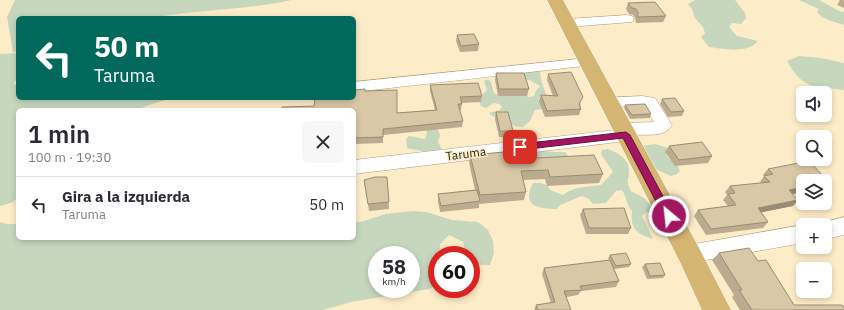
<!DOCTYPE html>
<html lang="es">
<meta charset="utf-8">
<style>
body{margin:0;font-family:"IBM Plex Sans",sans-serif;background:#f7f7f7;color:#2b2b33;height:100vh;display:flex;flex-direction:column;font-size:15px;white-space:nowrap}
*{box-sizing:border-box;margin:0}
p{font-size:13px;color:#7c7c81}
.icon{flex:none;width:22px;height:22px;fill:none;stroke:currentColor;stroke-width:2;stroke-linecap:round;stroke-linejoin:round}
.map{position:relative;flex:1;overflow:hidden}
.details{position:absolute;left:16px;top:108px;width:340px;height:132px;display:flex;flex-direction:column;background:#fff;border-radius:6px;box-shadow:0 2px 6px #0003}
.details>*{flex:none}
.top-card{position:absolute;left:16px;top:16px;width:340px;height:84px;border-radius:6px;box-shadow:0 2px 6px #0003;background:#00695c;color:#fff;overflow:hidden}
.controls{position:absolute;left:796px;top:86px;display:grid;gap:8px}
.controls a{display:grid;place-items:center;width:36px;height:36px;border-radius:6px;background:#fff;box-shadow:0 2px 6px #0003;font-size:20px}
.speed{position:absolute;left:368px;top:246px;display:flex;gap:8px;font-size:20px;font-weight:700;text-align:center}
.speed>*{display:grid;place-content:center;width:52px;height:52px;border-radius:50%;background:#fff;box-shadow:0 2px 6px #0003;line-height:1}
.speed small{font-size:10px;font-weight:400}
.speed .limit{border:6px solid #d22;background:#fff;color:#111}
.pin{position:absolute;display:grid;place-items:center;width:34px;height:34px;color:#fff;margin:-17px;border-radius:8px;box-shadow:0 2px 6px #0006}
.me{position:absolute;width:44px;margin:-22px;rotate:332deg;stroke-linejoin:round;filter:drop-shadow(0 0 3px #0008)}
.turn{display:flex;align-items:center;gap:14px;height:84px;padding:0 12px;font-size:18px}
.turn .icon{width:52px;height:52px;stroke-width:2.5}
.turn b{display:block;font-size:28px;line-height:34px}
.round{display:grid;place-items:center;flex:none;width:42px;height:42px;border-radius:6px;background:#f7f7f7}
.summary{display:flex;align-items:center;justify-content:space-between;height:68px;padding:0 12px}
h1{font-size:24px;font-weight:600;line-height:30px}
ul{padding:0;list-style:none}
li{display:flex;align-items:center;gap:12px;height:56px;padding:0 12px;border-top:1px solid #e1e1e2}
li div{flex:1}
li b{display:block;font-size:15px}
li em{font-style:normal}
.map>svg:first-child{display:block}
.green{fill:#c7d7be;fill-rule:evenodd}
.lines{fill:none;stroke-linecap:round;stroke-linejoin:round}
.minor-casing{stroke:#ad9c7b;stroke-width:1}
.major-casing{stroke:#fff;stroke-width:1}
.minor{fill:#fff;fill-rule:evenodd}
.major{fill:#d4b571;fill-rule:evenodd}
.wall{fill:#bbac8f}
.shaded-wall{fill:#988c74}
.building{fill:#d9c8a6;stroke:#988c74}
.route{fill:#a1165f;stroke:#690e3e}
.labels{text-anchor:middle;stroke-width:3;stroke-linejoin:round;paint-order:stroke}
.street-label{font-size:12px;fill:#2d2619;stroke:#fdecc8}
</style>
<div class="map">
<svg width="844" height="310" viewBox="0 0 844 310">
<rect width="100%" height="100%" fill="#fdecc8"/>
<g class="green">
<path d="M 15,0 L 292,0 C 246,10 198,9 152,18 L 18,18 L 18,51 L 13,52 L 7,17 Z"/>
<path d="M 695,0 L 735,0 L 745,13 L 746,18 L 741,24 L 732,23 L 729,27 L 737,36 L 758,41 C 747,54 724,49 709,47 L 701,37 L 705,33 L 703,27 L 695,18 L 692,9 L 688,4 Z"/>
<polygon points="799,0 819,0 839,11 844,12 844,25 831,21 822,17 817,12 819,9"/>
<polygon points="18,53 18,77 13,84 18,85 18,98 171,98 143,107 140,110 18,110 18,197 13,202 0,206 0,54"/>
<path d="M 799,56 L 821,58 L 844,63 L 844,90 C 814,86 803,90 787,61 Z"/>
<path d="M 521,64 L 527,64 L 540,72 C 541,85 548,95 549,108 L 535,110 L 530,121 L 523,127 C 513,127 497,120 489,113 L 500,110 L 502,107 L 499,104 L 494,103 L 486,108 L 481,106 L 478,99 L 487,90 L 484,81 L 488,79 L 491,82 L 494,93 L 499,95 L 520,95 L 531,97 L 535,95 L 535,92 L 540,86 L 529,80 L 523,81 L 512,67 Z"/>
<path d="M 434,126 C 439,131 442,134 438,141 L 442,151 L 426,152 L 407,148 L 406,139 L 409,136 L 425,139 L 427,133 L 425,127 Z"/>
<path d="M 655,144 L 668,148 L 670,152 L 666,154 C 669,162 678,163 680,171 L 677,174 L 671,176 L 657,170 L 640,146 Z"/>
<path d="M 607,149 C 616,152 629,158 629,170 C 629,182 625,178 631,191 L 644,198 L 654,208 L 653,213 L 646,212 L 642,216 L 653,239 C 637,234 630,229 632,211 C 626,205 627,197 622,190 L 616,191 L 606,203 L 593,204 L 589,199 L 582,196 L 560,205 L 557,209 C 538,209 521,206 533,183 L 540,183 L 547,185 L 550,190 L 563,195 C 574,186 588,187 601,185 L 613,172 L 601,154 L 602,150 Z"/>
<polygon points="544,150 550,152 565,152 571,160 518,161 519,156 524,153"/>
<path d="M 413,211 L 426,212 L 452,220 L 478,222 L 488,230 L 493,241 L 494,253 L 490,265 L 475,265 L 471,261 L 471,255 L 466,255 L 463,242 L 449,235 L 440,244 L 439,255 L 437,255 L 437,285 L 429,289 L 351,302 L 323,310 L 0,310 L 0,222 L 7,224 L 18,224 L 18,238 L 354,238 L 354,222 L 360,222 L 386,214 ZM 377,255 L 411,255 L 411,289 L 377,289 Z"/>
</g>
<g class="lines">
<defs>
<g id="minor">
<polygon points="627,15 632,16 634,19 632,22 567,27 562,26 560,23 562,20 567,19"/>
<polygon points="588,58 593,59 595,62 593,65 354,92 354,82"/>
<path d="M 642,96 L 655,98 L 672,125 C 665,138 647,134 634,135 L 632,139 L 626,141 L 354,174 L 354,160 L 615,130 L 617,125 L 623,123 L 654,122 L 644,106 L 609,107 L 603,106 L 601,102 L 603,98 Z"/>
<polygon points="844,217 844,235 825,239 825,225 817,225 818,224"/>
<polygon points="803,225 803,243 689,263 681,261 678,254 681,247 689,245"/>
</g>
<polygon id="major" points="547,0 563,0 698,246 731,310 702,310 680,262"/>
</defs>
<use href="#minor" class="minor-casing"/>
<use href="#major" class="major-casing"/>
<use href="#minor" class="minor"/>
<use href="#major" class="major"/>
</g>
<g class="wall">
<polygon points="840,0 844,0 844,8 837,5"/>
<polygon points="628,3 666,16 663,22 636,23 635,18 633,15 629,14 626,9"/>
<polygon points="457,35 479,44 478,51 460,52 456,41"/>
<polygon points="496,73 529,89 527,96 498,96 495,80"/>
<polygon points="548,74 581,104 580,105 581,109 579,115 545,117 539,102 541,95 553,96 547,80"/>
<polygon points="430,85 482,96 481,102 462,103 461,110 459,110 463,121 462,127 383,135 383,143 354,144 354,98 365,91 397,113 435,110 430,91"/>
<polygon points="662,99 684,111 682,116 668,117 660,104"/>
<polygon points="625,105 651,114 650,118 630,119 624,108"/>
<polygon points="496,112 513,131 511,137 499,137 495,119"/>
<polygon points="669,146 712,156 708,163 675,166 665,152"/>
<polygon points="470,155 518,159 603,174 599,183 547,186 545,179 523,180 526,192 524,200 479,204 479,208 440,212 438,201 438,194 475,190 469,163"/>
<polygon points="768,169 824,177 820,181 803,181 803,192 793,194 793,206 761,212 768,222 763,228 706,235 694,216 698,210 728,206 723,200 727,195 725,192 730,186 761,183 760,182 764,176 763,175"/>
<polygon points="387,177 389,209 369,211 364,180"/>
<polygon points="583,209 631,228 628,234 586,234 580,215"/>
<polygon points="719,253 758,261 794,305 844,310 740,310 732,297 734,295 712,260"/>
<polygon points="610,255 631,264 629,267 614,269 619,281 616,287 581,291 578,295 566,297 571,310 534,310 536,305 551,303 542,274 544,268 609,260 608,258"/>
<polygon points="645,264 665,275 663,278 647,279 642,267"/>
</g>
<g class="shaded-wall">
<polygon points="803,187 803,192 783,196 789,190"/>
<polygon points="798,200 793,206 753,214 758,208"/>
</g>
<g class="building">
<polygon points="655,2 666,16 638,17 638,12 636,9 632,8 628,3"/>
<polygon points="474,34 479,44 461,46 457,35"/>
<polygon points="571,72 583,97 579,104 581,109 547,111 541,95 558,96 548,74"/>
<polygon points="496,73 524,73 529,89 499,89"/>
<polygon points="478,83 482,96 460,97 462,104 458,104 463,121 383,129 383,137 354,138 354,110 281,110 282,107 314,106 315,98 354,98 354,90 365,89 365,91 397,90 397,113 437,110 430,85"/>
<polygon points="675,98 684,111 671,112 662,99"/>
<polygon points="645,104 651,114 632,115 625,105"/>
<polygon points="496,112 508,112 513,131 500,131"/>
<polygon points="702,142 712,156 679,160 669,146"/>
<polygon points="516,151 518,159 594,155 603,174 550,177 548,170 521,171 526,192 480,195 470,155"/>
<polygon points="809,161 824,177 807,179 808,181 803,181 803,187 789,190 798,200 758,208 768,222 711,229 698,210 736,205 728,194 735,193 730,186 770,182 764,176 773,174 768,169"/>
<polygon points="375,177 387,177 389,202 368,204 364,180"/>
<polygon points="477,190 480,201 441,206 438,194"/>
<polygon points="624,208 631,228 589,228 583,209"/>
<polygon points="749,248 758,261 766,260 794,305 842,305 844,308 844,310 752,310 739,290 742,290 719,253"/>
<polygon points="626,253 631,264 616,266 610,255"/>
<polygon points="610,260 619,281 580,286 582,290 564,291 571,310 538,310 536,305 555,302 544,268"/>
<polygon points="660,263 665,275 650,276 645,264"/>
</g>
<polygon class="route" points="626,132 630,135 672,213 674,216 672,219 669,220 665,219 623,138 520,150 516,147 520,144"/>
<g class="labels">
<g class="street-label">
<text transform="translate(466 154) rotate(-7)" y="4">Taruma</text>
</g>
</g>
</svg>
<div class="controls">
<a><svg class="icon" aria-label="sound" viewBox="0 0 24 24"><path d="M4 9h4l5-4v14l-5-4H4zM17 9q2 3 0 6"/></svg></a>
<a><svg class="icon" aria-label="search" viewBox="0 0 24 24"><circle cx="10" cy="10" r="6"/><path d="M15 15l6 6"/></svg></a>
<a><svg class="icon" aria-label="layers" viewBox="0 0 24 24"><path d="M12 4l9 5-9 5-9-5zM3 14l9 5 9-5"/></svg></a>
<a>+</a>
<a>−</a>
</div>
<div class="speed"><div>58<small>km/h</small></div><div class="limit">60</div></div>
<div class="pin" style="left:520px;top:147px;background:#d93025"><svg class="icon" aria-label="arrive" viewBox="0 0 24 24"><path d="M6 21V4h12l-3 4 3 4H6"/></svg></div>
<svg class="me" style="left:669px;top:216px" viewBox="-20 -20 40 40"><circle r="17" fill="#a1165f" stroke="#fff" stroke-width="3"/><path d="M0-11L8 9 0 5-8 9z" fill="#fff"/></svg>
<div class="top-card">
<div class="turn"><svg class="icon" aria-label="left" viewBox="0 0 24 24"><path d="M17 20v-9H6M10 6l-5 5 5 5"/></svg><div><b>50 m</b>Taruma</div></div>
</div>
<section class="details">
<div class="summary"><div><h1>1 min</h1><p>100 m · 19:30</p></div><a class="round"><svg class="icon" aria-label="close" viewBox="0 0 24 24"><path d="M6 6l12 12M18 6L6 18"/></svg></a></div>
<ul>
<li><svg class="icon" aria-label="left" viewBox="0 0 24 24"><path d="M17 20v-9H6M10 6l-5 5 5 5"/></svg><div><b>Gira a la izquierda</b><p>Taruma</p></div><em>50 m</em></li>
</ul>
</section>
</div>
